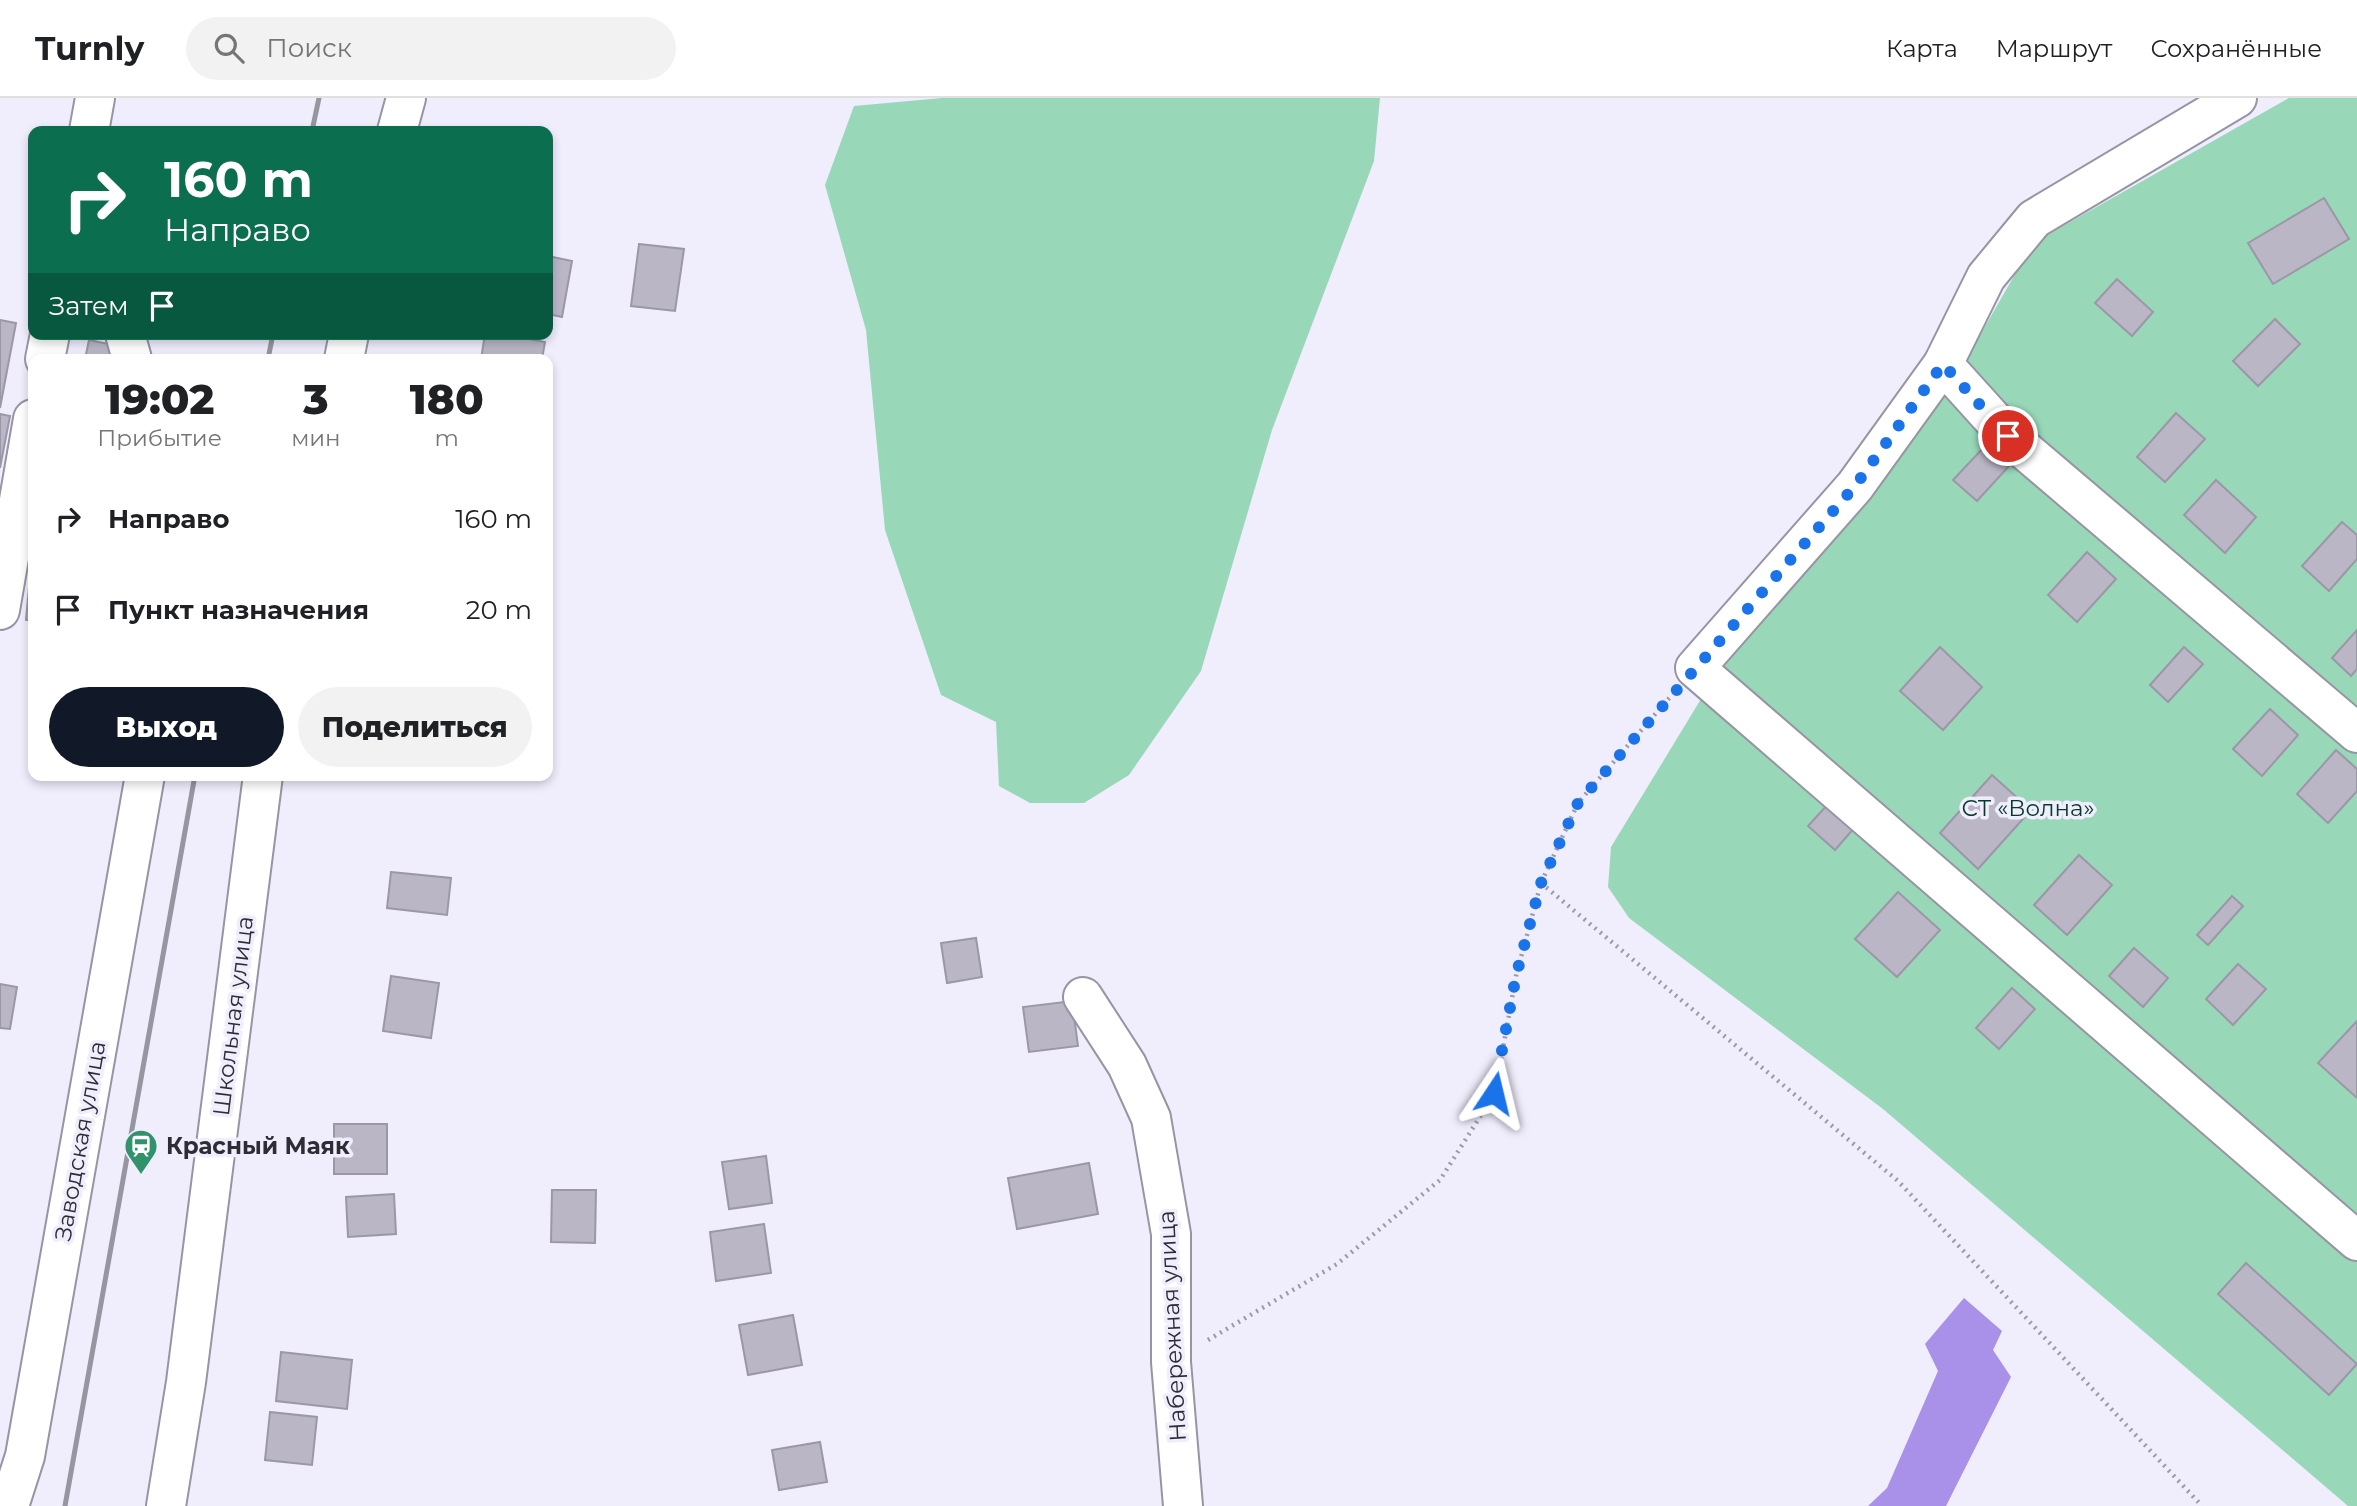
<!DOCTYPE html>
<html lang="ru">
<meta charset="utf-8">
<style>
body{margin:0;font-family:Montserrat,sans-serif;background:#f2f2f2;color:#202124;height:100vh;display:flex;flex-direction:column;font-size:26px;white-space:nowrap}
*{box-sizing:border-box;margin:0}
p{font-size:23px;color:#757577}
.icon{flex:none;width:38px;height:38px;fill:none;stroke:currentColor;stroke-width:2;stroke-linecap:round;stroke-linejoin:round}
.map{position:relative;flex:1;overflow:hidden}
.details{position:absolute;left:28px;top:256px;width:525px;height:427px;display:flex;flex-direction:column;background:#fff;border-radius:14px;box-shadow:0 4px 10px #0003}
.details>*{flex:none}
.top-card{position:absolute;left:28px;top:28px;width:525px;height:214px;border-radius:14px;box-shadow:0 4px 10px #0003;background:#0b6e4f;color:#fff;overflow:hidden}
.pin{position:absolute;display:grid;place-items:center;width:60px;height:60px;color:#fff;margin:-30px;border:4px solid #fff;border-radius:50%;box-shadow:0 2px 7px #0007}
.me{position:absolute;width:77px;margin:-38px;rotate:10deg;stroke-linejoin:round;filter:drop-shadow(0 0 5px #0008)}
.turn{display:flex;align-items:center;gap:24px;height:147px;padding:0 21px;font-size:32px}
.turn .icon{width:91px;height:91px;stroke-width:2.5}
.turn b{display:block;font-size:49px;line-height:60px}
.then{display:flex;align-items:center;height:66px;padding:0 21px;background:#0003;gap:14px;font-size:26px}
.eta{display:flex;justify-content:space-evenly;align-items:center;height:119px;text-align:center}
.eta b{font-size:42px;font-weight:800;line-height:49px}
.cta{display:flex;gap:14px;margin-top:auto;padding:14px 21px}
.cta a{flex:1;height:80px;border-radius:42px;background:#111827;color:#fff;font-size:28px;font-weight:800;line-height:80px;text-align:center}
.cta a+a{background:#f2f2f2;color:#202124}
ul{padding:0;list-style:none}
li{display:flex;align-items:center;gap:21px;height:91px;padding:0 21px}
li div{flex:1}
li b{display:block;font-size:26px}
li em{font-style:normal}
header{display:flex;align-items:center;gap:42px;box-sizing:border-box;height:98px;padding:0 35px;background:#fff;border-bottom:2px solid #e0e0e0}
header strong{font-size:33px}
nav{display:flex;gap:38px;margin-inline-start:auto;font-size:24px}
.search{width:490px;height:63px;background:#f2f2f2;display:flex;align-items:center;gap:18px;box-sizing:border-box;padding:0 24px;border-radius:38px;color:#757577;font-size:26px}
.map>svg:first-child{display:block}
.green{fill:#98d8b9}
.water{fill:#a990e8}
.building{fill:#bab6c6;stroke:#9b97a7;stroke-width:2}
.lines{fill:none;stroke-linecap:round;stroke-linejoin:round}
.minor-casing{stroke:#9794a3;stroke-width:42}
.path{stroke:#9c9aa6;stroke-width:4.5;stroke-dasharray:2 5;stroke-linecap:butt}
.minor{stroke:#fff;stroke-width:38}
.rail{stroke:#9795a0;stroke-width:5}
.route{stroke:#1a73e8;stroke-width:12;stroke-dasharray:0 21.6}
.labels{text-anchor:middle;stroke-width:7;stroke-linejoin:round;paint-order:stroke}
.park-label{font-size:23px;fill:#073b28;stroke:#f0edfd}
.street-label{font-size:23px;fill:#2e2d33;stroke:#f0edfd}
.poi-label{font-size:23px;font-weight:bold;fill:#2e2d33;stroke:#f0edfd;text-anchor:start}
</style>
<header>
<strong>Turnly</strong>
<div class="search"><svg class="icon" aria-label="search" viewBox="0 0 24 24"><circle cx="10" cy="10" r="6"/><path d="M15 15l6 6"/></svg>Поиск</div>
<nav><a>Карта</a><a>Маршрут</a><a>Сохранённые</a></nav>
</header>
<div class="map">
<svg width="2357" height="1408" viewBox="0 0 2357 1408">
<rect width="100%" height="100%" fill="#f0edfd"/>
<g class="green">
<polygon points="942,0 1380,0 1374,63 1272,332 1201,573 1129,677 1084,705 1030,705 999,688 996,624 941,597 885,432 866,232 825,87 854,8"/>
<polygon points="2289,0 2357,0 2357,1408 2348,1408 1883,1011 1629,820 1608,789 1611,749 1718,573 1945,298 2033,145"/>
</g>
<polygon class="water" points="1964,1200 2002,1233 1993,1252 2011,1279 1946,1408 1868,1408 1887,1390 1938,1273 1925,1246"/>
<g class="building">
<polygon points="2324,100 2349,141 2273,186 2248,145"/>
<polygon points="639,146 684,151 675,213 631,208"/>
<polygon points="548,158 572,163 562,219 548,216"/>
<polygon points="2117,181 2153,214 2132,238 2095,205"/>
<polygon points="2275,221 2300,246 2258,288 2233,263"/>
<polygon points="0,222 16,225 0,310"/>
<polygon points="485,236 501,236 545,244 542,261 481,261"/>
<polygon points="89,242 118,248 116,261 85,261"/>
<polygon points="2176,315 2205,341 2165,384 2137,359"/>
<polygon points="0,316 10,318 0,370"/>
<polygon points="1986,347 2009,368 1977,403 1953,382"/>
<polygon points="2216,382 2256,419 2225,455 2184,417"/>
<polygon points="2342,424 2357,437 2357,461 2329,493 2302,468"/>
<polygon points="2087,454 2116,481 2077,524 2048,497"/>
<polygon points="32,456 33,456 33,523 26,522"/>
<polygon points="2357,532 2357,571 2351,578 2332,560"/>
<polygon points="1940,549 1982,589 1943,632 1900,593"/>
<polygon points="2184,549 2203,566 2168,604 2150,587"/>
<polygon points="2270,611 2298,637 2262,678 2233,651"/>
<polygon points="2336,652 2357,671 2357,693 2328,725 2297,696"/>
<polygon points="1992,677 2031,712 1978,771 1940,735"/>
<polygon points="1829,705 1855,729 1835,752 1808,728"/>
<polygon points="2079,757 2112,787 2067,837 2034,807"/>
<polygon points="391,774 451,780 447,817 387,810"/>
<polygon points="1898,794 1940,832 1897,879 1855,841"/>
<polygon points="2232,798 2243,808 2208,847 2197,837"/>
<polygon points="976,840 982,879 947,885 941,845"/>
<polygon points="2134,850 2168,880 2143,909 2109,878"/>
<polygon points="2238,866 2266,891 2233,927 2206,901"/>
<polygon points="391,878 439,885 431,940 383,933"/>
<polygon points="0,886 17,889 10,931 0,930"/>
<polygon points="2012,890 2035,911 1999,951 1976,930"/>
<polygon points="1072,903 1078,948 1029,954 1023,909"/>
<polygon points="2357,923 2357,1000 2318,965"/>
<rect x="334" y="1026" width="53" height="50"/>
<polygon points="766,1058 772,1105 729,1111 722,1064"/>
<polygon points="1089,1065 1098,1116 1017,1131 1008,1080"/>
<polygon points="552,1092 596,1092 595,1145 551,1144"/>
<polygon points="394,1096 396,1136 348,1139 346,1099"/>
<polygon points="764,1126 771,1175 716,1183 710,1134"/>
<polygon points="2246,1165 2357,1266 2329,1297 2218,1196"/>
<polygon points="793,1217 802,1267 748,1277 739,1227"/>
<polygon points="281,1254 352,1262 347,1311 276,1303"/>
<polygon points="270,1314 317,1319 312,1367 265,1362"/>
<polygon points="820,1344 827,1384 779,1392 772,1352"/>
</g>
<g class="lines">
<defs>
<g id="minor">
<polyline points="2237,0 2034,121 1986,179 1943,266 1855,388 1695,570 2357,1143"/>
<polyline points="89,33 95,0"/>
<polyline points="397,33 406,0"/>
<polyline points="125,236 132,261"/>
<polyline points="45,261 50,236"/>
<polyline points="344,261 349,236"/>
<polyline points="1943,266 2008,338 2357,635"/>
<polyline points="0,512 33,321"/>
<polyline points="1083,899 1127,967 1151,1020 1171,1136 1171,1264 1183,1408"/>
<polyline points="9,1408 25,1358 145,677"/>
<polyline points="166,1408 186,1284 263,677"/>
</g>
</defs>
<use href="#minor" class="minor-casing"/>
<g class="path">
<polyline points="1541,785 1898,1083 2202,1408"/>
<polyline points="1208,1242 1337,1166 1440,1082 1495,995 1516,878 1541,785 1578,705 1671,598"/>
</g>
<use href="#minor" class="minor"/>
<g class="rail">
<polyline points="312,33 319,0"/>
<polyline points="268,261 273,236"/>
<polyline points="65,1408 195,677"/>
</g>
</g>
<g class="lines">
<polyline class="route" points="1494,995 1516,878 1541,785 1578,705 1855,388 1943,266 2008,338"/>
</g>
<defs>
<symbol id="station-pin" viewBox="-11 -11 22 30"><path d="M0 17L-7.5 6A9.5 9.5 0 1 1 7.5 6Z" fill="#32926b" stroke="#f0edfd"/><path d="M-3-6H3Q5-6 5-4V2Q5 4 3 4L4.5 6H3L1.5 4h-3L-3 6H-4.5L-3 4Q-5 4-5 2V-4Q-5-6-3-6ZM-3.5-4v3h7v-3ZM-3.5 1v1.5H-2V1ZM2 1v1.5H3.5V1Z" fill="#fff"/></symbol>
</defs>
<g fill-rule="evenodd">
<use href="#station-pin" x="122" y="1029" width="38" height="52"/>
</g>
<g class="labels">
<g class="park-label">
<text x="2028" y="718">СТ «Волна»</text>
</g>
<g class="street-label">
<text transform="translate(233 918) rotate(-83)" y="8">Школьная улица</text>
<text transform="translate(80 1043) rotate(-80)" y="8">Заводская улица</text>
<text transform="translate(1172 1228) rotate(-93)" y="8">Набережная улица</text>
</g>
<g class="poi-label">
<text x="166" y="1056">Красный Маяк</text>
</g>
</g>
</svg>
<div class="pin" style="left:2008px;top:338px;background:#d93025"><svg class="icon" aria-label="arrive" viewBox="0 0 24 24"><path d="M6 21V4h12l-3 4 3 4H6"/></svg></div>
<svg class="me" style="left:1494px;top:995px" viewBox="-20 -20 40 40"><path d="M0-17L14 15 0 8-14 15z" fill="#1a73e8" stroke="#fff" stroke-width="4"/></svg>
<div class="top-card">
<div class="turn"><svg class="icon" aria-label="right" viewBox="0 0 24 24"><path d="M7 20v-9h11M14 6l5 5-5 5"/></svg><div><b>160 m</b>Направо</div></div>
<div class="then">Затем<svg class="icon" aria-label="arrive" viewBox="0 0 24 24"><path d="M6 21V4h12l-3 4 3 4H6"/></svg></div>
</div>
<section class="details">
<div class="eta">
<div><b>19:02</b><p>Прибытие</p></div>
<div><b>3</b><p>мин</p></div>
<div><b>180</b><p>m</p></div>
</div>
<ul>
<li><svg class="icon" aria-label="right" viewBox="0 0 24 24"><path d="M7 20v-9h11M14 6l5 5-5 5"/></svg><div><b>Направо</b></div><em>160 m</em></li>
<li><svg class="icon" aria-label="arrive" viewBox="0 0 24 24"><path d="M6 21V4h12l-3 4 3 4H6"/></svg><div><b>Пункт назначения</b></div><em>20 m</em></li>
</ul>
<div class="cta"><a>Выход</a><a>Поделиться</a></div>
</section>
</div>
